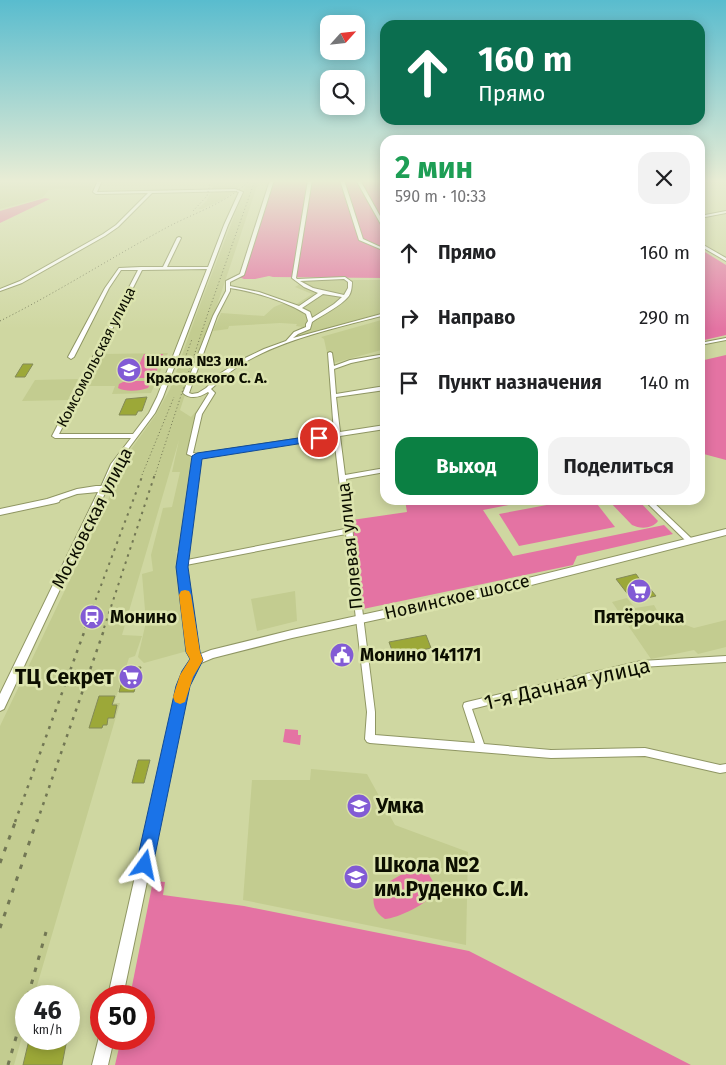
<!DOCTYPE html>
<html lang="ru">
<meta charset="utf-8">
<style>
body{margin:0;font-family:"Fira Sans",sans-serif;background:#f2f2f2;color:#202124;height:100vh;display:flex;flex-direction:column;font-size:19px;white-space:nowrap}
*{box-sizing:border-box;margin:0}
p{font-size:16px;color:#757577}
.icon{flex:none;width:28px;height:28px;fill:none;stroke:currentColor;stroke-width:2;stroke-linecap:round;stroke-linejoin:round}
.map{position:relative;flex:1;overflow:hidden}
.details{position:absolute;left:380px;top:135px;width:325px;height:370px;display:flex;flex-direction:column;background:#fff;border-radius:15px;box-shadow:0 2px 12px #0003}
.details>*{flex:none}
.top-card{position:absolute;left:380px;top:20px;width:325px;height:105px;border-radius:15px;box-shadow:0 2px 12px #0003;background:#0b6e4f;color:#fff;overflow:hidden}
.needle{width:32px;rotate:63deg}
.fabs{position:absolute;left:320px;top:15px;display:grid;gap:10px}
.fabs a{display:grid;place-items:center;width:45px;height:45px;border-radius:10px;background:#fff;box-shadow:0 2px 12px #0003;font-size:25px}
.speed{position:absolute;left:15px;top:985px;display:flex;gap:10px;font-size:25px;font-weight:700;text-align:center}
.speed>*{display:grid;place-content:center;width:65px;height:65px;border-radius:50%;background:#fff;box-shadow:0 2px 12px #0003;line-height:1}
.speed small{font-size:12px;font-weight:400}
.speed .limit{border:8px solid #d22;background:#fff;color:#111}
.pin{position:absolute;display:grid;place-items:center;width:42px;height:42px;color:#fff;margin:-21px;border:2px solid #fff;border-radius:50%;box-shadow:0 1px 5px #0007}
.me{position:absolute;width:55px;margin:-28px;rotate:12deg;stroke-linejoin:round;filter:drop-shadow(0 0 4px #0008)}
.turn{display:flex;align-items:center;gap:18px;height:105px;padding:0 15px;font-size:22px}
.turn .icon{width:65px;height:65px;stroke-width:2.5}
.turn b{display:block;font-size:35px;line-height:42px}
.round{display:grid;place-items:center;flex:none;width:52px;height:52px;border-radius:15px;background:#f2f2f2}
.summary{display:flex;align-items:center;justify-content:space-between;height:85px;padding:0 15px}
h1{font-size:30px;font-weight:700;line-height:38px;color:#1e9e55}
.button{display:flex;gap:10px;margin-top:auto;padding:10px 15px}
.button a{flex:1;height:58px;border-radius:15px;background:#0b8043;color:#fff;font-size:20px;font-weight:700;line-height:58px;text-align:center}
.button a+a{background:#f2f2f2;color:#202124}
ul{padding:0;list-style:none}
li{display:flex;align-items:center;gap:15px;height:65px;padding:0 15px}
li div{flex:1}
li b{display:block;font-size:19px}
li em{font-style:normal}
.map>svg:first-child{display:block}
.built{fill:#c3cc90}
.green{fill:#e473a3}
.building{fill:#9ca838;stroke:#838a57}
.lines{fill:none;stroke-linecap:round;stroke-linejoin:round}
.street-casing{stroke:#8f9663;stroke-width:2}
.secondary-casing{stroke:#8f9663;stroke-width:2}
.street{fill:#fff;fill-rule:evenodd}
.secondary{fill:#fff;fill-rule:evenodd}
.rail-far3{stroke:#727754;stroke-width:1;stroke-dasharray:1 2.5;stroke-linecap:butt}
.rail-far2{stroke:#727754;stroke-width:2;stroke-dasharray:2.5 5;stroke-linecap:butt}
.rail-far1{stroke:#727754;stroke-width:2.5;stroke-dasharray:3 6;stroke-linecap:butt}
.rail{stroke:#727754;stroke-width:3;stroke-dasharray:4.5 8;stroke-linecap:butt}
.route{fill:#1a73e8;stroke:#114b97}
.slow{fill:#f59e0b}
.labels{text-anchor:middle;stroke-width:5;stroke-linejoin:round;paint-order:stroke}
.far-street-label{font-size:15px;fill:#0c0e00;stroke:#dce4ae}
.far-poi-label{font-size:15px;font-weight:bold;fill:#0c0e00;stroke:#dce4ae;text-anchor:start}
.street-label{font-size:18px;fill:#0c0e00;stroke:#dce4ae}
.poi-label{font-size:18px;font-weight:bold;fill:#0c0e00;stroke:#dce4ae;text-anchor:start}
.near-poi-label{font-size:21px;font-weight:bold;fill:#0c0e00;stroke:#dce4ae;text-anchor:start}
.near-street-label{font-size:21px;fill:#0c0e00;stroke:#dce4ae}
</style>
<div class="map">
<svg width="726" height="1065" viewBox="0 0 726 1065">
<rect width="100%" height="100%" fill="#cfd7a1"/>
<g class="built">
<polygon points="0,180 96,180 91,190 57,189 49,190 42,198 0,209"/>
<polygon points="214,180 240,180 238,188 212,189"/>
<polygon points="248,180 259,180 208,332 204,337 180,410 191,417 200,407 191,432 188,455 192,460 197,460 181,550 176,551 191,650 144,663 138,657 146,622 142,574 153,571 151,555 163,508 172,507 180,472 172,472 179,440 122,635 142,636 135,656 129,658 114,703 120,703 34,996 26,996 26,1023 14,1065 0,1065 0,726 108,500 124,459 155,416 170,389 198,310"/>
<polygon points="211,192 231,191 234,192 222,200 202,209 198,209 207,200"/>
<polygon points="307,280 385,280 385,312 297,337 293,333 302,327 296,326 297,324 280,323 229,326 228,329 213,331 221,313 264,316 274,307 286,302 295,305 312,294 295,287"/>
<polygon points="385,319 385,349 334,363 333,353 327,353 324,339 321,337"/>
<polygon points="168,353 151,393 112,394 115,386 88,386 104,354"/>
<polygon points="78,379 68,400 22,401 35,380"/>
<polygon points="295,591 297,621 257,631 251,599"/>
<polygon points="627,598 635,608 654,605 660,616 675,615 683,624 694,628 726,620 726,647 698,654 694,650 651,659 612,602"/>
<polygon points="311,769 367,774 395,825 468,852 466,945 243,900 252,780 310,780"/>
</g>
<g class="green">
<polygon points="270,180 340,180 360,241 385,251 385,278 273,277 269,276 255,279 244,279 239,277"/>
<polygon points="343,180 385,180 385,248 368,242 363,238"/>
<polygon points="45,198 50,199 0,223 0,211"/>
<polygon points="700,249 726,265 726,335 700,341"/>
<polygon points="144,354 163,354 154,378 133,378"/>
<polygon points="726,355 726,460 700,453 700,361"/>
<path d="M 125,381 L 146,381 L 150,384 L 148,388 C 140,391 125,392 118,388 L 119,384 Z"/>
<polygon points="405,500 535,500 483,510 513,556 664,525 673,534 577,556 573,565 363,609 352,520 407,512"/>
<polygon points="573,500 594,500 615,527 519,546 499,514"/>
<path d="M 608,500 L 638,500 L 658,521 C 652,529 640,529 632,525 Z"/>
<polygon points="285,729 298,730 298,735 301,735 300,745 283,742"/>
<path d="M 416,866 L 426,870 C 429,875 436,884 435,891 C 432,902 396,919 385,919 C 375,913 371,903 375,892 L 380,887 Z"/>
<polygon points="153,881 165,882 163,895 244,906 469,951 691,1065 115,1065 121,1039 144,1039 144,996 130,996"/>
</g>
<g class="building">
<polygon points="23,364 33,364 25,377 15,377"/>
<polygon points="147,397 142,411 138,411 136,415 119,415 126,399"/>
<polygon points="636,574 645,587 648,586 656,596 633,601 616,579"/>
<polygon points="426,635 431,648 394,656 389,642"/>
<polygon points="126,667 141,667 134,692 119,692"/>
<polygon points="99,696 115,696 112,705 117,705 114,718 108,718 107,725 103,725 102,728 89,728"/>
<polygon points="138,760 150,760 144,783 132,783"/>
<polygon points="67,1039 62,1065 23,1065 29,1040"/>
</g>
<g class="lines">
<defs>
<g id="street">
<path d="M 98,180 L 102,180 L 97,192 L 98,192 L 235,189 L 243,192 L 228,225 L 163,397 L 155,413 L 117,464 L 106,489 L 103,491 L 100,489 L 111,464 L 131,438 L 55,438 L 52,436 L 138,270 L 121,270 L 109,288 L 74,357 L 71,359 L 68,357 L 105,288 L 119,268 L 141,267 L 163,267 L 177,238 L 179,237 L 181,238 L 167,267 L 208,267 L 224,225 L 239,192 L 235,191 L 152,193 L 118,227 L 105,236 L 22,283 L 0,291 L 0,289 L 20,281 L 103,234 L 116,225 L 148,193 L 96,194 L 93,192 ZM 207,269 L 157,397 L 149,413 L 133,434 L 59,434 L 142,270 Z"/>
<path d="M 270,180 L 274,180 L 244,275 L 230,282 L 230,286 L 259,292 L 299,306 L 318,293 L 304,287 L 292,278 L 308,180 L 312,180 L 296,278 L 297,279 L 345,277 L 352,282 C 352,287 351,294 348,297 C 341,306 322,315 312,322 L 310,329 L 298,334 L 293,338 L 385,313 L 385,315 C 336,328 264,343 225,376 C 220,380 216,385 211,389 L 215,393 L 202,414 L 193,453 L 197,454 L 334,433 L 328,353 L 330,352 L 332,353 L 334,366 L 350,360 L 385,354 L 385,356 L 351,363 L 334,369 L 336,394 L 385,386 L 385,390 L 336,397 L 340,432 L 385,425 L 385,429 L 340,436 L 345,475 L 385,468 L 385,472 L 346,479 L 375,712 L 375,735 L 475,743 L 463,706 L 464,703 L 467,702 L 641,661 L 726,656 L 726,662 L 641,667 L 472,709 L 484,744 L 551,750 L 645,748 L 720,765 L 726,764 L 726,772 L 720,773 L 645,756 L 551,758 L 370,743 L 367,742 L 365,739 L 367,712 L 346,534 L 186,565 L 197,652 L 201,660 L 200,662 L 197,663 L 194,662 L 189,652 L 178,563 L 194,457 L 187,454 L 196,414 L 209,393 L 208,392 C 200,397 191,400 183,393 L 213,316 L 226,291 L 226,281 L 240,274 ZM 344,279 L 348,282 L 348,288 L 344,295 L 313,288 L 300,281 ZM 230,288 C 255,292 284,300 306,314 L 308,321 L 306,324 L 306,327 L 294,332 L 286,341 L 264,349 L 241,360 L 221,373 L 206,388 L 198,393 L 192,394 L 189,393 L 217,316 L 230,291 ZM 323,294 L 342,297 L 334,304 L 312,318 L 310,312 L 302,308 ZM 334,437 L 345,529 L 187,560 L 200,457 Z"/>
<polygon points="340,180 344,180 363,239 385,249 385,251 359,240"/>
<polygon points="356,180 360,180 385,225 385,229 383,228"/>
<polygon points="726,211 726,213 700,218 700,216"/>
<polygon points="700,243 726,258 726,261 700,246"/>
<polygon points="726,338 726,340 700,345 700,343"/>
<polygon points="644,500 651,500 691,538 692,540 691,542 687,542"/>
</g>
<g id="secondary">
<polygon points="96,486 103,486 107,489 4,709 0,711 0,694 98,492 77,494 60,500 59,502 56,503 0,515 0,509 47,499 77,489"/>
<polygon points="726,529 726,535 504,592 292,638 213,658 201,663 192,677 188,686 123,996 108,996 178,686 183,672 193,657 211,650 292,630 504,584"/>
<polygon points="100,1033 101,1039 114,1039 108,1065 92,1065"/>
</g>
</defs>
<use href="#street" class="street-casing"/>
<use href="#secondary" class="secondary-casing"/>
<use href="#street" class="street"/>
<use href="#secondary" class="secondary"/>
<g class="rail-far3">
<polyline points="193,211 207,196 211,180"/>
<path d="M 0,321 C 56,293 109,259 164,229 C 193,213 226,204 250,180"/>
<polyline points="184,361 192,339"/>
<polyline points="142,475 174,397"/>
<polyline points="155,475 207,316 255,180"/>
</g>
<g class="rail-far2">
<polyline points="85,628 143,474"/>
<polyline points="104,628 155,474"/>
</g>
<g class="rail-far1">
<polyline points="15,822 86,627"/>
<polyline points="37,822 105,627"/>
</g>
<g class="rail">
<polyline points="0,863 16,820"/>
<polyline points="0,928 37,820"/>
<polyline points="28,996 46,932"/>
<polyline points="8,1065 26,1003"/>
</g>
</g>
<linearGradient id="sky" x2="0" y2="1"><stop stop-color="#59bcce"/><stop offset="0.55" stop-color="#e9edd5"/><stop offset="1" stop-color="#e9edd5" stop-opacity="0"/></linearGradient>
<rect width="726" height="329" fill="url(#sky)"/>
<polygon class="route" points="319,435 324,438 323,440 202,459 188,567 200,652 203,660 190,686 153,865 151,871 145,873 139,871 136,865 176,686 182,671 190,659 186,652 176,567 192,456 197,453"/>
<polygon class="slow" points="185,590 189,591 191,595 200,652 203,660 193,677 185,702 180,704 175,702 173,697 180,675 190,659 186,652 179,595 181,591"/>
<defs>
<symbol id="school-disc" viewBox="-11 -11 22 22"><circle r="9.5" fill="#825bd5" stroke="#dce4ae"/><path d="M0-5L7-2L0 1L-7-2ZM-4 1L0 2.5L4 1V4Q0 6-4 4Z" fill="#fff"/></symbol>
<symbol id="supermarket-disc" viewBox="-11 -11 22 22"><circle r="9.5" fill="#825bd5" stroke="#dce4ae"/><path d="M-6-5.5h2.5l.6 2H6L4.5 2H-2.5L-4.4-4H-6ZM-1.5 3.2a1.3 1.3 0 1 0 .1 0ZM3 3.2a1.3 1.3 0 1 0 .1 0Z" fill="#fff"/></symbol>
<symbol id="station-disc" viewBox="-11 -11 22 22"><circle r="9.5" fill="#825bd5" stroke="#dce4ae"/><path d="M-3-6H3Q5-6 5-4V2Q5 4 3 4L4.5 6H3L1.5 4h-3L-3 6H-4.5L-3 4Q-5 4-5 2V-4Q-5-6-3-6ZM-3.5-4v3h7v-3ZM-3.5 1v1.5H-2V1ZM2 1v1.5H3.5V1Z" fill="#fff"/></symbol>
<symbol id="civic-disc" viewBox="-11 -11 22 22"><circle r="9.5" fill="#825bd5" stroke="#dce4ae"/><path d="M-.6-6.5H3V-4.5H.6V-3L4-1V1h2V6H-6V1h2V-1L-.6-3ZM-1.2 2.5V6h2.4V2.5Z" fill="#fff"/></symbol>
</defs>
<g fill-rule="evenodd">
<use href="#school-disc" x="115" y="356" width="28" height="28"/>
<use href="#supermarket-disc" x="625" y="577" width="28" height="28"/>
<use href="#station-disc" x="78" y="603" width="28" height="28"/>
<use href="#civic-disc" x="328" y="641" width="28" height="28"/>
<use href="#supermarket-disc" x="117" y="663" width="28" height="28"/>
<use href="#school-disc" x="345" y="792" width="28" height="28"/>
<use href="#school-disc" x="342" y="863" width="28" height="28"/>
</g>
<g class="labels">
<g class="far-street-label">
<text transform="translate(96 357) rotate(-63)" y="5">Комсомольская улица</text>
</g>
<g class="far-poi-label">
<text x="146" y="366">Школа №3 им.<tspan x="146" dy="17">Красовского С. А.</tspan></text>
</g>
<g class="street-label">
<text transform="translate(92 518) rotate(-63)" y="6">Московская улица</text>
<text transform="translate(350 546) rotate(-96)" y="6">Полевая улица</text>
<text transform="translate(457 597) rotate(-13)" y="6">Новинское шоссе</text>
</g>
<g class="poi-label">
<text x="110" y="623">Монино</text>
<text x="639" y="623" text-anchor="middle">Пятёрочка</text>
<text x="360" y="661">Монино 141171</text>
</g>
<g class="near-poi-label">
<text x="114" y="684" text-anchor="end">ТЦ Секрет</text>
<text x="376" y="813">Умка</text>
<text x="374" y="872">Школа №2<tspan x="374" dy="24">им.Руденко С.И.</tspan></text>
</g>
<g class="near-street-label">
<text transform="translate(567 684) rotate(-13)" y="7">1-я Дачная улица</text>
</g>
</g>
</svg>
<div class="fabs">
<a><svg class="needle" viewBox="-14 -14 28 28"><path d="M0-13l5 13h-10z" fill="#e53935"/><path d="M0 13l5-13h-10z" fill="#757577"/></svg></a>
<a><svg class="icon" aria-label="search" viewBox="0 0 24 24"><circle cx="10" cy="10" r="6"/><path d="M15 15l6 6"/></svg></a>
</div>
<div class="speed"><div>46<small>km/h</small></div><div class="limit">50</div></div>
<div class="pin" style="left:319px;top:438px;background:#d93025"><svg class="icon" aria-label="arrive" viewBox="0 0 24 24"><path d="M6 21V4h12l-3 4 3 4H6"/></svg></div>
<svg class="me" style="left:145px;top:865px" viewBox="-20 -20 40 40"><path d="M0-17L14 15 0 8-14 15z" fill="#1a73e8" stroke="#fff" stroke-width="4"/></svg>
<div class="top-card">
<div class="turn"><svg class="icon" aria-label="ahead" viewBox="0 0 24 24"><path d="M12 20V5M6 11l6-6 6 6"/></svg><div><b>160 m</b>Прямо</div></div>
</div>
<section class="details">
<div class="summary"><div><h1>2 мин</h1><p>590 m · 10:33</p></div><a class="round"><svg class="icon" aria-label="close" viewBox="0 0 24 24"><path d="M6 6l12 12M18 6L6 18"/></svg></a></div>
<ul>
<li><svg class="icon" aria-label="ahead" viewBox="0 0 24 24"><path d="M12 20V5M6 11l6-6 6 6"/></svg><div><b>Прямо</b></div><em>160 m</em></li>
<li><svg class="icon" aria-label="right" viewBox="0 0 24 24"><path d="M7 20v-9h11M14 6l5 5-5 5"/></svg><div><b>Направо</b></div><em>290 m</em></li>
<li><svg class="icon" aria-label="arrive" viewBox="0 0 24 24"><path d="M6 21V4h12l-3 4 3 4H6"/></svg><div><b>Пункт назначения</b></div><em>140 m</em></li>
</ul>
<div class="button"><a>Выход</a><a>Поделиться</a></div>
</section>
</div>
